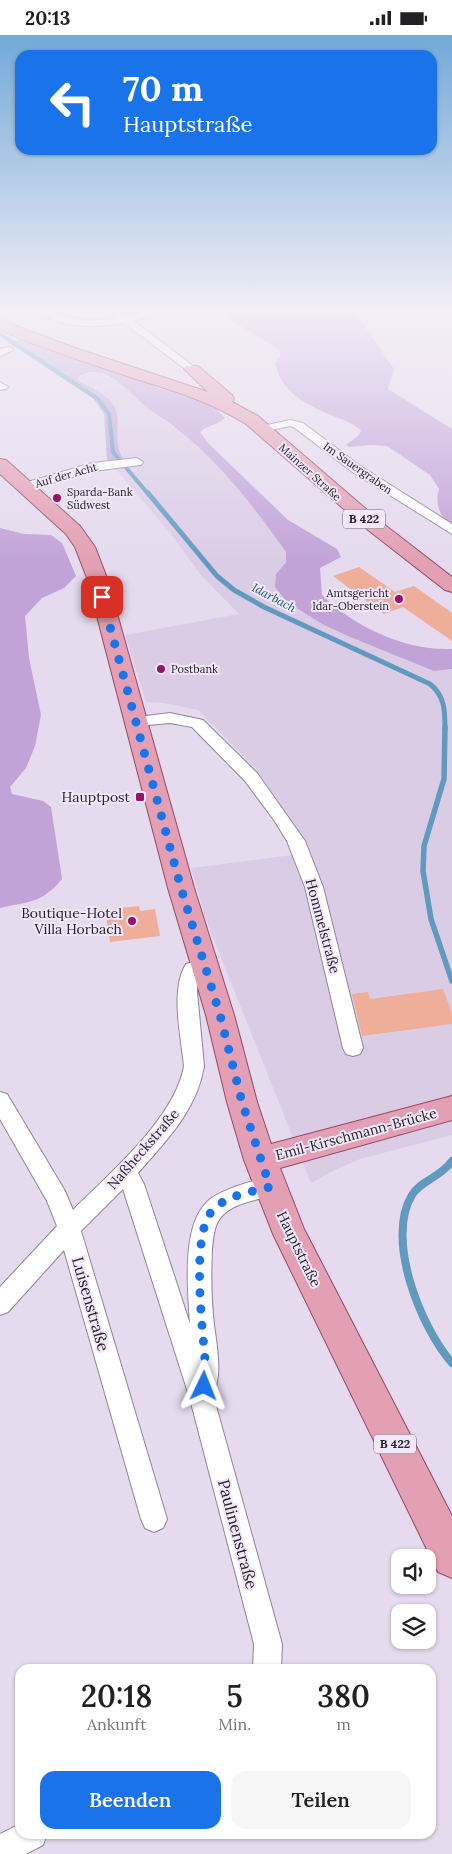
<!DOCTYPE html>
<html lang="de">
<meta charset="utf-8">
<style>
body{margin:0;font-family:Lora,serif;background:#f6f6f6;color:#202124;height:100vh;display:flex;flex-direction:column;font-size:19px;white-space:nowrap}
*{box-sizing:border-box;margin:0}
p{font-size:16px;color:#757577}
.icon{flex:none;width:28px;height:28px;fill:none;stroke:currentColor;stroke-width:2;stroke-linecap:round;stroke-linejoin:round}
.map{position:relative;flex:1;overflow:hidden}
.details{position:absolute;left:15px;top:1629px;width:421px;height:175px;display:flex;flex-direction:column;background:#fff;border-radius:15px;box-shadow:0 1px 4px #0004}
.details>*{flex:none}
.top-card{position:absolute;left:15px;top:15px;width:422px;height:105px;border-radius:15px;box-shadow:0 1px 4px #0004;background:#1a73e8;color:#fff;overflow:hidden}
.fabs{position:absolute;left:391px;top:1514px;display:grid;gap:10px}
.fabs a{display:grid;place-items:center;width:45px;height:45px;border-radius:10px;background:#fff;box-shadow:0 1px 4px #0004;font-size:25px}
.pin{position:absolute;display:grid;place-items:center;width:42px;height:42px;color:#fff;margin:-21px;border-radius:10px;box-shadow:0 2px 8px #0006}
.me{position:absolute;width:55px;margin:-28px;rotate:2deg;stroke-linejoin:round;filter:drop-shadow(0 0 4px #0008)}
.turn{display:flex;align-items:center;gap:18px;height:105px;padding:0 25px;font-size:22px}
.turn .icon{width:65px;height:65px;stroke-width:2.5}
.turn b{display:block;font-size:35px;line-height:42px}
.eta{display:flex;justify-content:space-evenly;align-items:center;height:85px;text-align:center}
.eta b{font-size:30px;font-weight:600;line-height:35px}
.button{display:flex;gap:10px;margin-top:auto;padding:10px 25px}
.button a{flex:1;height:58px;border-radius:15px;background:#1a73e8;color:#fff;font-size:20px;font-weight:600;line-height:58px;text-align:center}
.button a+a{background:#f6f6f6;color:#202124}
.status{display:flex;justify-content:space-between;align-items:center;height:35px;padding:0 25px;background:#fff;direction:ltr}
.status svg{height:14px;fill:currentColor}
.map>svg:first-child{display:block}
.built{fill:#dbcce6}
.forest{fill:#c1a3d8}
.lines{fill:none;stroke-linecap:round;stroke-linejoin:round}
.stream-far3{stroke:#6299bf;stroke-width:4}
.stream-far2{stroke:#6299bf;stroke-width:5}
.stream-far1{stroke:#6299bf;stroke-width:5.5}
.stream{stroke:#6299bf;stroke-width:8}
.building{fill:#efae99}
.minor-casing{stroke:#8f8597;stroke-width:2}
.primary-casing{stroke:#964a63;stroke-width:2}
.minor{fill:#fff;fill-rule:evenodd}
.primary{fill:#e39fb3;fill-rule:evenodd}
.route{stroke:#1a73e8;stroke-width:9;stroke-dasharray:0 16.2}
.poi-dot{fill:#981267;stroke:#f2e7fb;stroke-width:2}
.labels{text-anchor:middle;stroke-width:4;stroke-linejoin:round;paint-order:stroke}
.far-street-label{font-size:11px;fill:#27232b;stroke:#f2e7fb}
.far-poi-label{font-size:11px;fill:#27232b;stroke:#f2e7fb;text-anchor:start}
.shield{fill:#f2e7fb;stroke:#645e69;stroke-width:1}
.shield-label{font-size:12px;font-weight:bold;fill:#27232b}
.far-water-label{font-size:12px;font-style:italic;fill:#1a5b82;stroke:#f2e7fb}
.poi-label{font-size:14px;fill:#27232b;stroke:#f2e7fb;text-anchor:end}
.street-label{font-size:14px;fill:#27232b;stroke:#f2e7fb}
.near-street-label{font-size:16px;fill:#27232b;stroke:#f2e7fb}
</style>
<div class="status"><b>20:13</b><svg viewBox="0 0 49 12"><path d="M0 12V9h3v3zM5 12V6h3v6zM10 12V3h3v9zM15 12V0h3v12zM26 1h20v11H26zM47 4h2v5h-2z"/></svg></div>
<div class="map">
<svg width="452" height="1819" viewBox="0 0 452 1819">
<rect width="100%" height="100%" fill="#e5daee"/>
<polygon class="built" points="90,337 100,338 120,347 147,372 188,403 221,433 250,466 286,517 286,526 276,539 287,567 322,589 350,602 434,636 452,634 452,1100 360,1124 335,1135 311,1148 206,885 191,833 292,820 292,817 309,815 302,800 255,733 198,675 164,668 146,667 125,600 239,579 201,540 171,499 109,426 123,424 118,417 117,383 102,359 78,345 78,342"/>
<g class="forest">
<path d="M 225,273 L 352,273 L 394,334 L 388,354 L 452,394 L 452,490 C 439,483 435,467 439,454 L 430,440 L 387,411 L 371,410 L 349,412 L 346,410 L 359,400 L 361,395 C 348,385 339,384 326,378 C 301,367 281,355 275,328 L 280,322 L 280,315 L 229,284 Z"/>
<path d="M 24,304 L 153,348 L 153,351 C 173,358 212,366 225,383 C 218,390 208,390 200,397 L 209,409 L 288,485 L 337,514 L 341,522 L 320,533 L 322,560 C 355,592 405,616 452,614 L 452,634 L 434,636 L 350,602 L 322,589 L 287,567 L 275,552 L 276,539 L 286,527 L 286,517 C 254,472 221,428 177,394 C 168,386 158,381 149,374 C 130,359 105,324 78,342 L 78,345 C 89,352 107,359 114,371 C 123,387 111,409 124,424 L 109,426 L 107,424 L 104,379 L 93,363 L 7,307 Z"/>
<path d="M 0,493 L 24,499 L 51,500 L 62,508 L 76,541 L 64,553 L 42,563 L 25,581 L 29,623 L 41,680 L 35,711 L 26,733 L 10,752 L 12,759 L 43,766 L 51,772 L 62,844 C 41,869 30,866 0,873 Z"/>
</g>
<g class="lines">
<polyline class="stream-far3" points="0,299 98,364 109,379 113,417 149,460"/>
<path class="stream-far2" d="M 148,458 L 217,541 L 234,555 L 264,572 L 430,649 C 445,661 445,676 445,694"/>
<polyline class="stream-far1" points="445,692 444,744 424,811 423,836 431,884 452,946"/>
<path class="stream" d="M 452,1126 C 440,1143 421,1145 412,1160 C 385,1204 421,1293 452,1328"/>
</g>
<g class="building">
<polygon points="359,532 395,557 414,551 452,578 452,606 403,572 384,579 333,541"/>
<polygon points="139,871 140,876 155,874 160,901 110,907 105,875"/>
<polygon points="443,954 452,978 452,989 362,1001 352,959 368,957 370,964"/>
</g>
<g class="lines">
<defs>
<g id="minor">
<path d="M 34,273 C 49,272 59,280 73,283 C 87,287 102,285 117,283 L 105,273 L 116,273 L 127,281 L 153,273 L 166,273 L 158,278 L 134,286 L 197,334 L 196,336 L 188,336 L 124,288 C 98,294 54,293 34,273 Z"/>
<polygon points="8,312 12,313 13,315 0,321 0,314"/>
<polygon points="0,347 8,352 6,354 0,355"/>
<polygon points="290,385 303,388 359,430 452,489 452,499 351,436 295,393 290,391 262,397 256,394 258,392"/>
<polygon points="137,423 143,427 141,430 93,436 25,456 19,452 21,449 92,428"/>
<polygon points="170,678 203,685 257,738 305,806 323,852 363,1013 360,1019 353,1021 346,1019 343,1013 305,852 287,806 274,785 245,746 192,692 170,688 136,691 130,689 128,686 130,683"/>
<path d="M 206,923 L 213,925 L 216,930 L 213,935 L 198,941 L 197,957 L 204,1031 C 197,1075 166,1106 138,1138 L 144,1149 L 190,1289 C 188,1256 181,1192 207,1167 C 215,1159 227,1155 237,1151 C 250,1147 265,1141 278,1145 L 281,1152 L 278,1159 C 260,1165 235,1166 221,1182 C 214,1190 213,1204 212,1215 C 211,1236 211,1258 213,1280 C 215,1305 224,1336 213,1360 L 282,1609 L 281,1634 L 253,1634 L 254,1609 L 190,1364 L 123,1154 L 81,1196 L 167,1484 L 163,1493 L 154,1497 L 145,1493 L 141,1484 L 64,1215 L 8,1277 L 0,1280 L 0,1252 L 57,1191 L 47,1166 L 0,1084 L 0,1057 L 7,1059 L 65,1156 L 73,1175 C 110,1138 175,1083 184,1031 C 181,1002 170,954 186,929 Z"/>
<polygon points="20,1789 20,1799 47,1799 43,1810 26,1819 0,1819 0,1799"/>
</g>
<g id="primary">
<path d="M 0,285 L 78,314 L 208,357 L 184,334 L 186,331 L 198,331 L 232,360 L 234,364 L 232,367 L 258,381 L 381,487 L 452,542 L 452,557 L 445,555 L 368,495 L 246,389 C 211,367 172,355 133,343 C 88,328 43,314 0,295 Z"/>
<polygon points="0,424 6,425 80,491 95,512 107,543 194,853 234,980 257,1067 271,1109 452,1061 452,1085 280,1133 304,1194 452,1481 452,1543 438,1537 273,1199 244,1125 227,1067 206,980 168,853 87,543 75,512 66,499 0,439"/>
</g>
</defs>
<use href="#minor" class="minor-casing"/>
<use href="#primary" class="primary-casing"/>
<use href="#minor" class="minor"/>
<use href="#primary" class="primary"/>
</g>
<linearGradient id="sky" x2="0" y2="1"><stop stop-color="#72a9d8"/><stop offset="0.52" stop-color="#f3eef7"/><stop offset="1" stop-color="#f3eef7" stop-opacity="0"/></linearGradient>
<rect width="452" height="528" fill="url(#sky)"/>
<g class="lines">
<path class="route" d="M 102,562 L 181,853 L 220,980 L 242,1067 L 270,1152 C 251,1157 227,1160 213,1175 C 189,1198 204,1303 206,1337 L 204,1351"/>
</g>
<g class="poi-dot">
<circle cx="57" cy="463" r="5"/>
<circle cx="399" cy="564" r="5"/>
<circle cx="161" cy="634" r="5"/>
<rect x="135" y="757" width="10" height="10" rx="2.5"/>
<circle cx="132" cy="886" r="5"/>
</g>
<g class="labels">
<g class="far-street-label">
<text transform="translate(358 433) rotate(35)" y="4">Im Sauergraben</text>
<text transform="translate(310 437) rotate(42)" y="4">Mainzer Straße</text>
<text transform="translate(66 440) rotate(-16)" y="4">Auf der Acht</text>
</g>
<g class="far-poi-label">
<text x="67" y="461">Sparda-Bank<tspan x="67" dy="13">Südwest</tspan></text>
<text x="389" y="562" text-anchor="end">Amtsgericht<tspan x="389" dy="13">Idar-Oberstein</tspan></text>
<text x="171" y="638">Postbank</text>
</g>
<g class="shield">
<rect x="343" y="474.5" width="42" height="19" rx="4"/>
<rect x="374" y="1399.5" width="42" height="19" rx="4"/>
</g>
<g class="shield-label">
<text x="364" y="488">B 422</text>
<text x="395" y="1413">B 422</text>
</g>
<g class="far-water-label">
<text transform="translate(274 563) rotate(28)" y="4">Idarbach</text>
</g>
<g class="poi-label">
<text x="130" y="767">Hauptpost</text>
<text x="122" y="883">Boutique-Hotel<tspan x="122" dy="16">Villa Horbach</tspan></text>
</g>
<g class="street-label">
<text transform="translate(323 891) rotate(75)" y="5">Hommelstraße</text>
<text transform="translate(356 1099) rotate(-15)" y="5">Emil-Kirschmann-Brücke</text>
<text transform="translate(143 1114) rotate(-49)" y="5">Naßheckstraße</text>
<text transform="translate(299 1214) rotate(64)" y="5">Hauptstraße</text>
</g>
<g class="near-street-label">
<text transform="translate(91 1269) rotate(74)" y="6">Luisenstraße</text>
<text transform="translate(238 1499) rotate(75)" y="6">Paulinenstraße</text>
</g>
</g>
</svg>
<div class="fabs">
<a><svg class="icon" aria-label="sound" viewBox="0 0 24 24"><path d="M4 9h4l5-4v14l-5-4H4zM17 9q2 3 0 6"/></svg></a>
<a><svg class="icon" aria-label="layers" viewBox="0 0 24 24"><path d="M12 4l9 5-9 5-9-5zM3 14l9 5 9-5"/></svg></a>
</div>
<div class="pin" style="left:102px;top:562px;background:#d93025"><svg class="icon" aria-label="arrive" viewBox="0 0 24 24"><path d="M6 21V4h12l-3 4 3 4H6"/></svg></div>
<svg class="me" style="left:204px;top:1351px" viewBox="-20 -20 40 40"><path d="M0-17L14 15 0 8-14 15z" fill="#1a73e8" stroke="#fff" stroke-width="4"/></svg>
<div class="top-card">
<div class="turn"><svg class="icon" aria-label="left" viewBox="0 0 24 24"><path d="M17 20v-9H6M10 6l-5 5 5 5"/></svg><div><b>70 m</b>Hauptstraße</div></div>
</div>
<section class="details">
<div class="eta">
<div><b>20:18</b><p>Ankunft</p></div>
<div><b>5</b><p>Min.</p></div>
<div><b>380</b><p>m</p></div>
</div>
<div class="button"><a>Beenden</a><a>Teilen</a></div>
</section>
</div>
